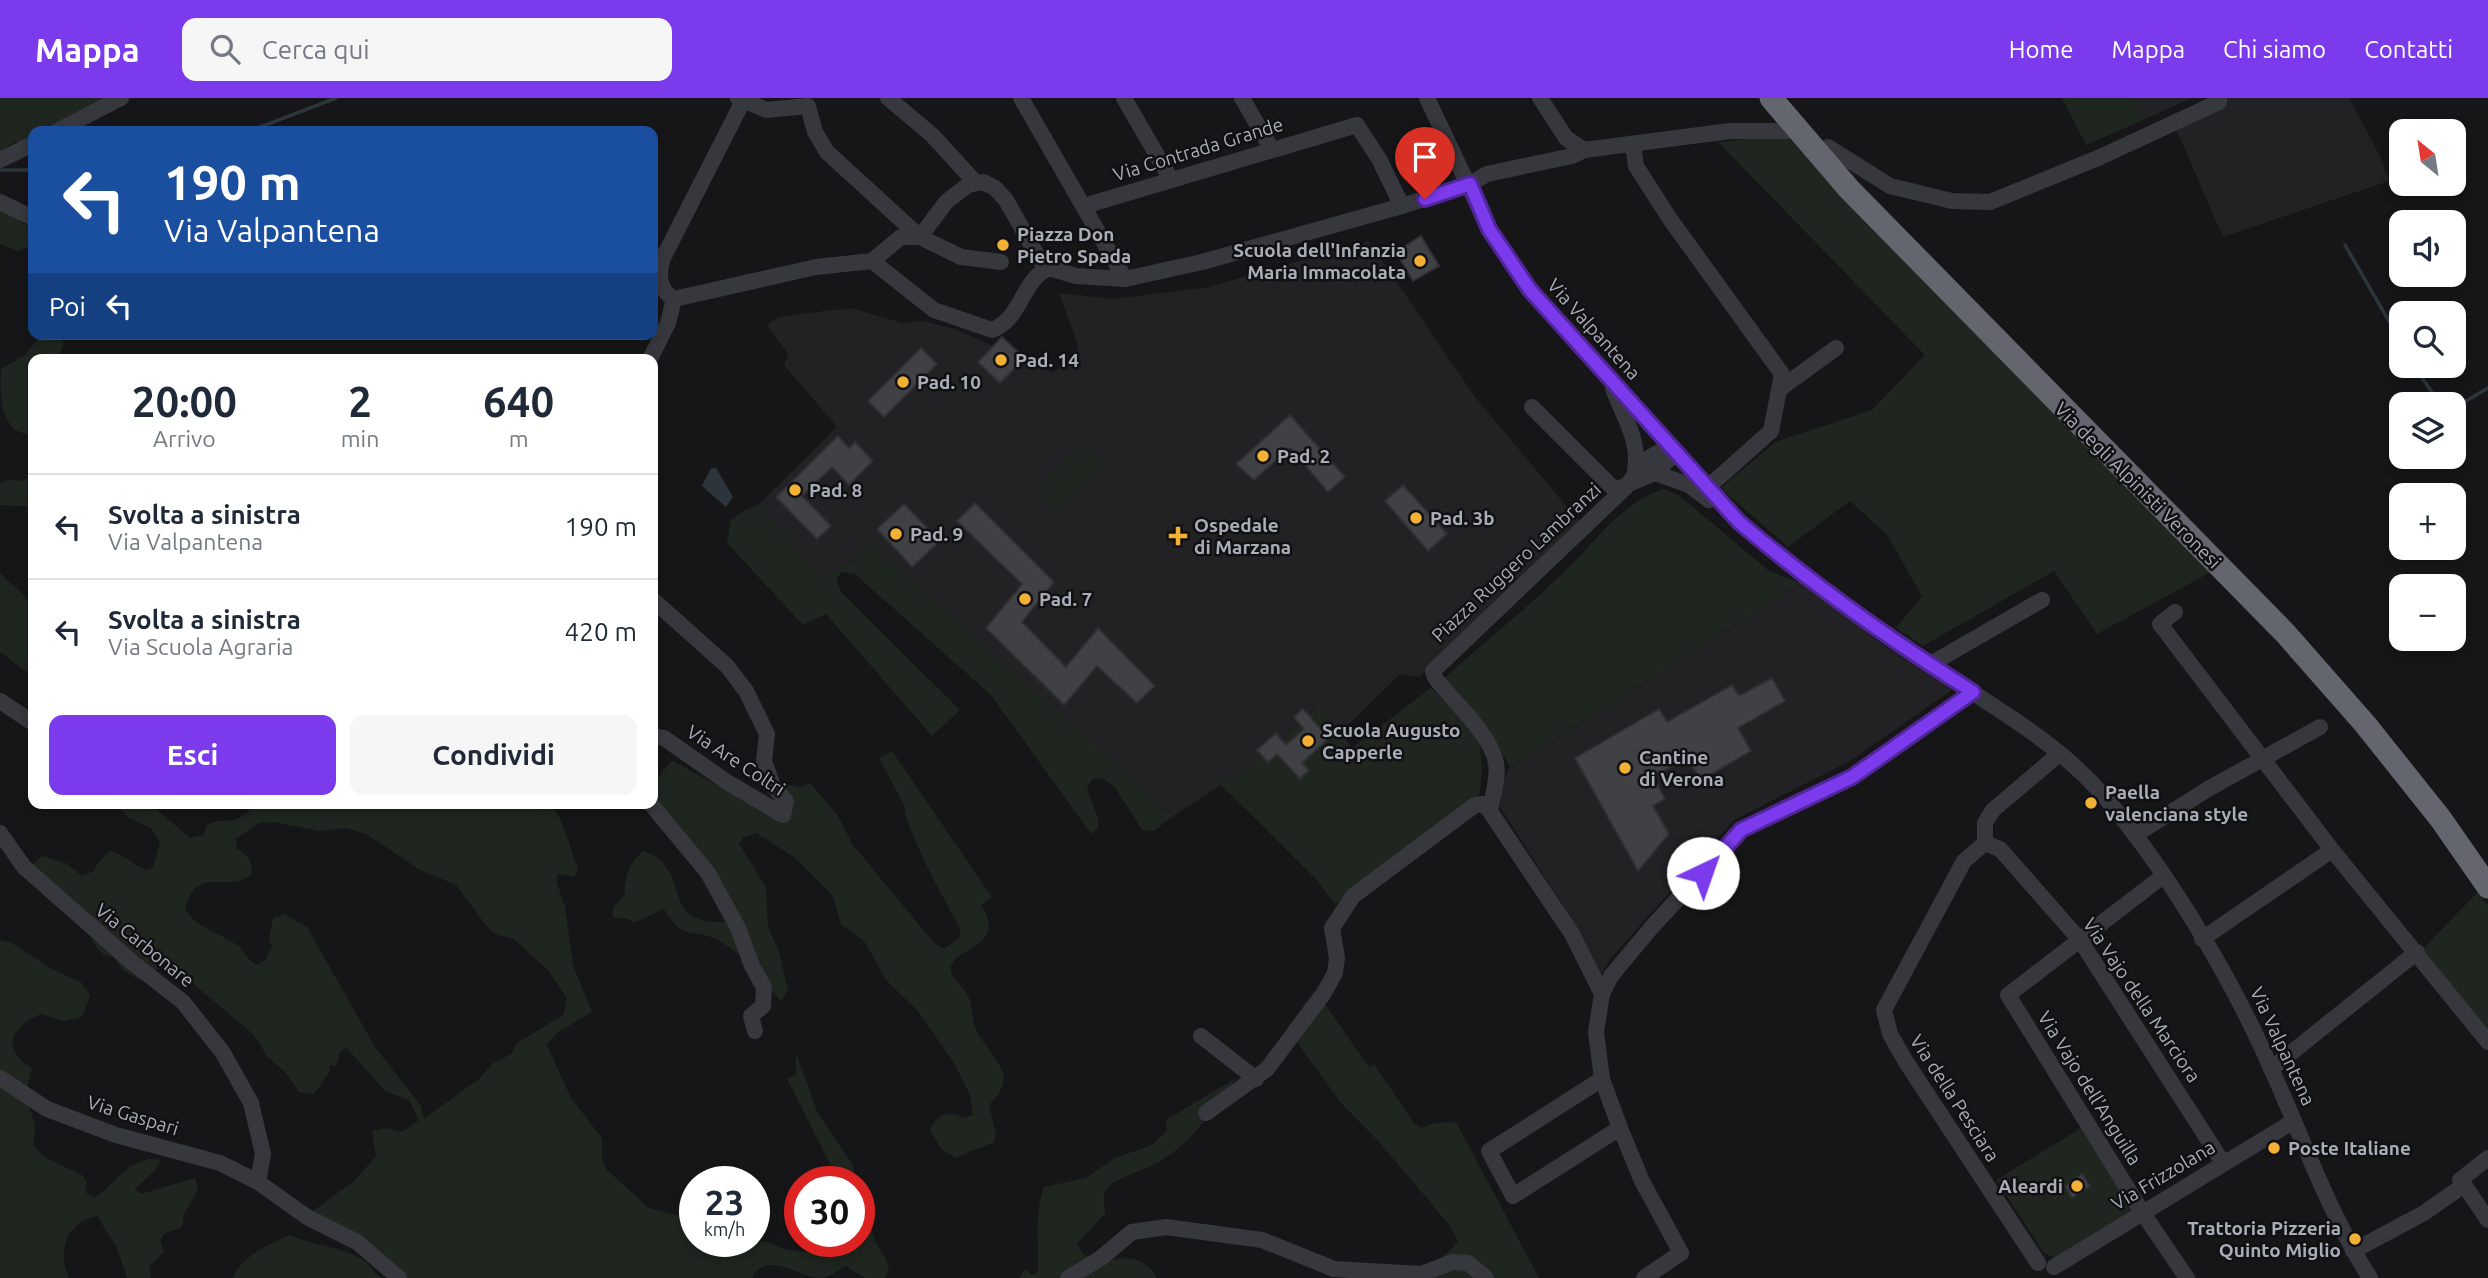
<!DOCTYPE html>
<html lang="it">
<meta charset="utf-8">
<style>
body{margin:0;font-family:Ubuntu,sans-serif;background:#f6f6f7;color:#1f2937;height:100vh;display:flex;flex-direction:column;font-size:26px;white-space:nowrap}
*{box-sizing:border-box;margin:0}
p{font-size:23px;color:#747a83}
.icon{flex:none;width:38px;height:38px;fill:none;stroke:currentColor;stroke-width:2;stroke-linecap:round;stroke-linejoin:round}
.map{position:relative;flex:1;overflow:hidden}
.drawer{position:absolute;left:28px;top:256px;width:630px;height:455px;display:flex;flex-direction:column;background:#fff;border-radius:14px;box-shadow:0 4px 10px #0003}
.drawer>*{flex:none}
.hud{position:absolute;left:28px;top:28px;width:630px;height:214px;border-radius:14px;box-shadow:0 4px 10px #0003;background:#1a4fa0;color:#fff;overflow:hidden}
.needle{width:46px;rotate:330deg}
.fabs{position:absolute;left:2389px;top:21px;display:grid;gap:14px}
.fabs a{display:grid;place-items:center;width:77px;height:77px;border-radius:14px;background:#fff;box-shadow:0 4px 10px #0003;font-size:35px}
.speed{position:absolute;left:679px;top:1068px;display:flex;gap:14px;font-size:35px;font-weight:700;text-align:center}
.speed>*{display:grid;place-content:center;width:91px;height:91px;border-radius:50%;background:#fff;box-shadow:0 4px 10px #0003;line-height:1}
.speed small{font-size:18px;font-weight:400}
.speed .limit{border:10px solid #d22;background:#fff;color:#111}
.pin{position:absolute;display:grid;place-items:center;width:60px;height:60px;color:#fff;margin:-72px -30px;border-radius:50% 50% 50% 0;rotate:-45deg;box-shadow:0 0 7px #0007}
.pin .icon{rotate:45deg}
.me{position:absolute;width:77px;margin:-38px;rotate:42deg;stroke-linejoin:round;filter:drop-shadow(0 0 5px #0008)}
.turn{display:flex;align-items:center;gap:24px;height:147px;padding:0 21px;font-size:32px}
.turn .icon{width:91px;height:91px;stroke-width:2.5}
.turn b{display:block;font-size:49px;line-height:60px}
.then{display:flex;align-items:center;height:66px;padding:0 21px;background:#0003;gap:14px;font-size:26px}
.eta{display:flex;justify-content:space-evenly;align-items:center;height:119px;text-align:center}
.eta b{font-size:42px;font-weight:700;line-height:49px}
.action{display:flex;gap:14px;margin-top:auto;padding:14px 21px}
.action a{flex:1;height:80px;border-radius:14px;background:#7c3aed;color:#fff;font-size:28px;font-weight:700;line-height:80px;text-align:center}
.action a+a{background:#f6f6f7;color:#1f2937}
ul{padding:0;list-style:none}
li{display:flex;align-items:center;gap:21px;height:105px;padding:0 21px;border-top:2px solid #e0e1e3}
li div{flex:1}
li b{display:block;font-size:26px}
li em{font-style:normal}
header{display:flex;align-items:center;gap:42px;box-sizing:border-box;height:98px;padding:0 35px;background:#7c3aed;color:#fff}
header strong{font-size:33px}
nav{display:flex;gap:38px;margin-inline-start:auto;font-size:24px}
.search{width:490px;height:63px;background:#f6f6f7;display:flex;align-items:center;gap:18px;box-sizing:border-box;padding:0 24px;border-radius:14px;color:#747a83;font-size:26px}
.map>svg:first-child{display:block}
.built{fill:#222225}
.green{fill:#1e261f;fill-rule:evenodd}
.water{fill:#2c353c}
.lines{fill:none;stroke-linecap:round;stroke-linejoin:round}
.stream{stroke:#2c353c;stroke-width:3.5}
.building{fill:#404145;stroke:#303034;stroke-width:2}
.minor{stroke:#37383d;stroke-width:16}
.highway{stroke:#63666e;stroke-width:23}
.route-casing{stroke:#51269a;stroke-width:18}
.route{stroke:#7c3aed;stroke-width:12}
.poi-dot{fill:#f2b134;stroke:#111113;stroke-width:2.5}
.labels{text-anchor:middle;stroke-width:5;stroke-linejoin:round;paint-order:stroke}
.street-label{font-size:19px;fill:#a8adb8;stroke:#111113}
.poi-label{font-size:19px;font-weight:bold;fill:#a8adb8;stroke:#111113;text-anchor:start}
</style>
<header>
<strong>Mappa</strong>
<div class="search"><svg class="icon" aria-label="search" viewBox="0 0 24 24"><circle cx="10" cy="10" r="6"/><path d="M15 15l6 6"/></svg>Cerca qui</div>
<nav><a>Home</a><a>Mappa</a><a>Chi siamo</a><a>Contatti</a></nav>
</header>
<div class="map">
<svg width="2488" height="1180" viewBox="0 0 2488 1180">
<rect width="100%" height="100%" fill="#161618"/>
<g class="built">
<polygon points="2132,0 2192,0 2143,22"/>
<polygon points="2226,0 2349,0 2380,58 2389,83 2223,139 2175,29"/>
<polygon points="1369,143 1475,299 1583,428 1419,579 1400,576 1340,635 1317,608 1261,661 1173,718 871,448 824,483 757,408 837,329 784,267 788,256 767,227 778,219 851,210 902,225 923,223 955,231 1053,275 1079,250 1059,195 1112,201 1208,189"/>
<polygon points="1801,485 1883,547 1952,592 1850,663 1734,722 1611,860 1600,878 1563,808 1499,707 1496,697 1510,669"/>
</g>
<g class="green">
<polygon points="0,0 108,0 52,33 33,33 33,43 15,44 0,53"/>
<polygon points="2062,0 2132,0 2143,22 2086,47"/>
<polygon points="1790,37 2211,474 2097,536 2054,473 1923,548 1896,530 1922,498 1887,437 1850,403 1788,449 1721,390 1775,344 1872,312 1925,257 1718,44"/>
<polygon points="0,110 29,129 32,139 27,149 18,153 0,146"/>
<path d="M 42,236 L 63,236 L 63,247 L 57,261 L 33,261 L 33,339 C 27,336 17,334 13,330 C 0,315 0,291 1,271 L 25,257 Z"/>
<polygon points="1082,345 1104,366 1057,413 1036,392"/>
<polygon points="33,379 33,409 0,407 0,386 9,381 19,383"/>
<path d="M 1664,391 L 1680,398 L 1769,473 L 1801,485 L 1510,669 L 1488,630 L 1442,582 C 1484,545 1527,510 1566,472 C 1596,443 1623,403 1664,391 Z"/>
<polygon points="757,408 824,482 872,448 1173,718 1154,733 1142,732 1114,688 1102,680 1092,681 1087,691 1098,720 1098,730 1091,736 991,597 855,476 842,474 836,480 841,494 960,612 932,638 826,516 803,527 727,445 731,422 744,412"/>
<polygon points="0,475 33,506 33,579 0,554"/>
<polygon points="1431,590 1479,639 1482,673 1479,699 1335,806 1314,779 1220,686 1261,661 1318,608 1352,650"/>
<path d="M 892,653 L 992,799 L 981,807 C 1012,852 940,850 952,877 C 956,885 964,890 968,898 C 974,909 971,923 977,934 C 984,947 999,961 1003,975 C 1007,986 997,999 989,1007 L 996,1037 L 994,1044 C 981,1051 970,1051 957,1060 L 942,1052 L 930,1033 C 935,1016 949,1012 964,1020 L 973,1017 L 970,997 L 954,965 L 917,912 L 886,882 L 864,843 L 841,827 L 833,798 L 795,760 L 756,735 L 744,739 L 739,745 L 766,790 L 768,830 L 778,851 L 788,892 L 781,904 C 763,881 744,856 718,842 C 695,829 683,845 664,811 L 634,825 L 629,821 L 613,819 L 613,811 L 625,795 C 623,780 631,761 644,753 C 696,772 655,832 732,823 L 653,701 L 653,685 C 662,678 663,670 673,663 L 782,723 L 780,685 L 800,689 L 810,685 L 838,718 L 853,747 L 933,844 L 944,851 L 960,839 L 960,830 C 939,793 920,757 905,717 L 905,709 L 879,660 Z"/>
<path d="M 114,705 L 149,705 L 190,740 L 204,737 L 207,727 C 218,720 226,725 237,721 C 246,717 249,710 258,709 L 258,705 L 529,705 L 540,712 L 550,705 L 561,722 L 578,771 L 574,779 L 558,776 L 556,782 L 565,809 L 573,867 L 592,914 L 557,935 L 547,947 L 571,1000 L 602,1040 L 602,1062 L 606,1071 L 649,1110 L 675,1117 L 683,1116 L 687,1107 L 695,1113 L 695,1143 L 767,1144 L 786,1152 L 811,1154 L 831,1154 L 850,1143 L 859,1143 L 859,1093 L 875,1143 L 887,1163 L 889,1171 L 885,1180 L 865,1180 L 846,1168 C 838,1172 829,1180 820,1180 C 800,1180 766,1151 752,1180 L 398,1180 L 318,1124 L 313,1113 L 355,1082 L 376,1058 L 372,1033 L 386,1030 L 402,1034 L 419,1022 L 409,1002 L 385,993 L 347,950 L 341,952 L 336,968 L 329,967 L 330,973 L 314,996 L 299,994 L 288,977 L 267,958 L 253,936 L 178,873 C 162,866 153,871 141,883 L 123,872 L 113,859 L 104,857 L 93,845 L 85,822 L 29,769 L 42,758 L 67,766 L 82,778 L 94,773 L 98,765 L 110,753 C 124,755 133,768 147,772 L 153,769 L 160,744 L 151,730 L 129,720 ZM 272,724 L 320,733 L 347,730 L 368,737 L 420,772 L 456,787 L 488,830 L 497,837 L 512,840 L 547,871 L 567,900 L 563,917 L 516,946 L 511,956 L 492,966 L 480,980 L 424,1021 L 421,1008 L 375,949 L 307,829 L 284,816 L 273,820 L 269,840 L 272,849 L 265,862 L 257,867 C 248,863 246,854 238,848 C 219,833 197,832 185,810 C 197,766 226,796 251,777 C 254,764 248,757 237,751 L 236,741 L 259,725 Z"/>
<polygon points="2478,794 2488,808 2488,939 2420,854"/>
<path d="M 0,842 L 10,844 L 52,871 L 81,884 L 90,898 L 82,919 L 64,923 L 41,916 C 11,928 0,951 32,970 L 26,994 L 35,1030 L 33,1048 L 46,1060 L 82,1077 L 87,1084 L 85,1094 L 94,1100 C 115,1087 132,1055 161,1062 C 155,1076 144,1080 135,1092 L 141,1096 L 195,1080 L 198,1092 L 184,1116 L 182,1129 L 164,1136 L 160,1142 L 164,1154 L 149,1169 L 151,1180 L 127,1180 L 117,1150 L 97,1118 C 67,1124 56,1154 69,1180 L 0,1180 Z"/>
<path d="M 1315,892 L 1369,969 L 1374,966 L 1414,1025 L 1421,1030 L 1435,1025 L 1456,1024 L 1539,1180 L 1357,1180 C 1392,1176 1436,1174 1458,1143 L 1450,1128 L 1381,1046 L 1340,1004 L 1287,930 Z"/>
<polygon points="796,955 817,1013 852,1066 856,1083 839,1083 787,981 796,976"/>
<path d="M 1236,980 C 1214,1009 1196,1040 1165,1060 C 1148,1072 1121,1077 1108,1089 C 1102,1096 1103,1106 1106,1114 L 1077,1146 L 1083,1156 L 1103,1165 C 1123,1156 1147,1159 1157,1180 L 1019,1180 L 1025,1171 L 1032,1177 L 1038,1174 C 1039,1146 1034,1116 1044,1089 L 1086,1080 L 1115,1060 L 1152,1047 L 1167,1033 L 1166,1022 Z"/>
<polygon points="2081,1030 2133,1114 2058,1161 2044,1155 1996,1082"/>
<path d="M 289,1137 C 313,1147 337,1148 360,1160 C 368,1164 373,1174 381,1180 L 233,1180 C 240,1159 270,1146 289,1137 Z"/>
</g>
<polygon class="water" points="711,370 716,370 733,399 726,409 702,388"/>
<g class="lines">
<g class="stream">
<polyline points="250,33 336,0"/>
<polyline points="0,72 33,72"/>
<polyline points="2345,147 2401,244"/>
<polyline points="2414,268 2440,306"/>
<polyline points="2454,310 2488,290"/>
</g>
</g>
<g class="building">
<polygon points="1421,138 1439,168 1413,183 1396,154"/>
<polygon points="1002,239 1025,260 1000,285 978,264"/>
<polygon points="921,250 937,266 884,319 868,303"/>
<polygon points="1290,317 1345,379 1328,394 1290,350 1254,382 1236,366"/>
<polygon points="838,338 849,350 855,344 873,363 849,387 832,369 802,398 831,428 817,441 776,399"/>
<polygon points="1403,387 1447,436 1428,453 1385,403"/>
<polygon points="975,405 1054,484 1022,524 1066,569 1098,530 1155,588 1137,605 1097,568 1064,607 986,530 1022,486 957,423"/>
<polygon points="904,406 940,443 912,469 877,431"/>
<polygon points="1772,580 1785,603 1738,630 1751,653 1701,682 1687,660 1653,679 1665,701 1653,708 1669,736 1638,773 1575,660 1659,611 1667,624 1732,587 1739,598"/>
<polygon points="1303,611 1329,640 1302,665 1309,672 1300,681 1277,656 1268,664 1257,652 1276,635 1286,647 1304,631 1294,619"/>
<polygon points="2082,1076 2090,1088 2072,1100 2065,1088"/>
</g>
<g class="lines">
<g class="minor">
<polyline points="738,0 766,12 808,8 815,34 827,54 920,139 961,159 1001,164"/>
<polyline points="888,0 932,37 975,84"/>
<polyline points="1021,0 1125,181"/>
<polyline points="1124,0 1170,80"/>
<polyline points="1242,0 1271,50"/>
<path d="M 1427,0 L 1489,131 L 1530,192 L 1739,424 C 1799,475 1864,522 1929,566 C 1988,606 2055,642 2102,696 C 2160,762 2223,866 2260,946 C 2297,1024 2324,1107 2370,1180"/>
<polyline points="1540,0 1566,40 1584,52"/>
<path d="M 743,3 L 662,162 C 658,178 659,192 674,201 L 816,169 L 872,163"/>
<polyline points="57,33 121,0"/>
<polyline points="1633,47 1636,68 1670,121 1782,276 1771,333 1707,390"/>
<polyline points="1828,49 1890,88 1952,103 1990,104 2098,60 2219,4 2219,0"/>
<polyline points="0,62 33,46"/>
<polyline points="0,104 33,120"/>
<polyline points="1084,108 1357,27 1379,61 1402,108"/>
<polyline points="920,139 946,104 968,87 983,84 995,90 1006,102 1039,161 1049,170 1076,178 1125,181 1202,164 1402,108 1470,86 1487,76 1572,58 1584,52 1730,33 1787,33"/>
<path d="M 872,163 L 934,212 L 992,232 C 1022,221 1022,181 1049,170"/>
<polyline points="872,163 901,139 920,139"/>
<polyline points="650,261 668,225 674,201"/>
<path d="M 1613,290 C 1624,321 1640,340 1635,374"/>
<polyline points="1781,290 1836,250"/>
<polyline points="1532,309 1615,392 1655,375 1676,354"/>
<polyline points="1655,375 1689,387 1709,402"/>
<polyline points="653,502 727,568 746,593 767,636 764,663 773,688 786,703 783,717 727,684 664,640 653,638"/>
<polyline points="2175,514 2160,526 2332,752"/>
<polyline points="1929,567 2042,502"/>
<polyline points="0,603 33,625"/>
<polyline points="650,705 708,775 738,830 752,868 764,889 763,908 751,918 755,933"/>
<path d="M 1490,713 C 1492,699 1499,679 1496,665 C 1490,630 1432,586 1433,573 L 1626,389 L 1645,362 L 1670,348"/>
<polyline points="0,735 24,769 133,865 183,904 223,955 251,1005 263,1056 258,1084"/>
<polyline points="2135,737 2208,691 2320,629"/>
<polyline points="1985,745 1964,763 1884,912 1890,936 1906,964 2038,1165"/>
<polyline points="1985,745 2000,751 2080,842 2223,1065"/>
<polyline points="1985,745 1985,725 1993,712 2059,656"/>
<polyline points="2163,778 2008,897 2142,1114 2187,1180"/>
<polyline points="2202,841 2332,752 2488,944"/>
<polyline points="1201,938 1256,981"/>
<polyline points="2271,971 2417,854"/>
<polyline points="0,980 47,1011 116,1037 220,1065 258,1084 307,1119 357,1144 399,1180"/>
<polyline points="1602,981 1620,1030"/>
<polyline points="1206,1015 1267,971 1324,895 1335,875 1337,860 1332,830 1353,798 1475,707 1483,706 1489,712 1572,836 1602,896"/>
<polyline points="2464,1087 2488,1122"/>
<polyline points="2353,1153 2424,1115 2464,1087 2460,1082 2488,1060"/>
<polyline points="2054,1169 2294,1023"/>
<polyline points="1068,1180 1101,1160 1132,1134 1166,1129 1262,1142 1334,1171 1421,1176 1453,1164 1468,1165 1486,1180"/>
<polyline points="1644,1180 1681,1155 1642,1083 1620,1030 1513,1098 1489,1053 1602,981 1596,934 1602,896 1611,878 1651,830 1741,732 1852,679 1973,594"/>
</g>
<polyline class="highway" points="1771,0 1849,91 2286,536 2365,626 2440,720 2488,789"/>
</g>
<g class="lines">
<defs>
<path id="route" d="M 1425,101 L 1470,86 L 1489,131 L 1530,192 L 1739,424 C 1812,486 1892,543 1973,594 L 1852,679 L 1741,732 L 1703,775"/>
</defs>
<use href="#route" class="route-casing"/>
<use href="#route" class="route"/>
</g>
<g class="poi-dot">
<circle cx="1003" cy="147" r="7"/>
<circle cx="1420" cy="163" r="7"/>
<circle cx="1001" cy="262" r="7"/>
<circle cx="903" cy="284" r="7"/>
<circle cx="1263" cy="358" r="7"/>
<circle cx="795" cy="392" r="7"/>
<circle cx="1416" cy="420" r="7"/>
<circle cx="896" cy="436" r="7"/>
<path d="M1174.5 427.5h7v7h7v7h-7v7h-7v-7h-7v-7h7z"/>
<circle cx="1025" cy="501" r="7"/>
<circle cx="1308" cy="643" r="7"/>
<circle cx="1625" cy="670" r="7"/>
<circle cx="2091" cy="705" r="7"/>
<circle cx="2274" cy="1050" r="7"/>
<circle cx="2077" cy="1088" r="7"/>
<circle cx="2355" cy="1141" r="7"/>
</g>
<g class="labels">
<g class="street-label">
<text transform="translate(1198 51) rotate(-17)" y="7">Via Contrada Grande</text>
<text transform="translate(1594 231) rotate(48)" y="7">Via Valpantena</text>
<text transform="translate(2138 387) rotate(45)" y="7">Via degli Alpinisti Veronesi</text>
<text transform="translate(1516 464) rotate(-43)" y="7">Piazza Ruggero Lambranzi</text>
<text transform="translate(736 662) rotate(33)" y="7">Via Are Coltri</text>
<text transform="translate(145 847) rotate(39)" y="7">Via Carbonare</text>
<text transform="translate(2142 902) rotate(56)" y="7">Via Vajo della Marciora</text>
<text transform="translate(2283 948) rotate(65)" y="7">Via Valpantena</text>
<text transform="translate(2090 990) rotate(58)" y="7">Via Vajo dell'Anguilla</text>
<text transform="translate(1955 1000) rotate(57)" y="7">Via della Pesciara</text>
<text transform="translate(133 1017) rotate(17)" y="7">Via Gaspari</text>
<text transform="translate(2163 1077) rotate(-31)" y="7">Via Frizzolana</text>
</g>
<g class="poi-label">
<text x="1017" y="143">Piazza Don<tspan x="1017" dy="22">Pietro Spada</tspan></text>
<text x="1406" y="159" text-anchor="end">Scuola dell'Infanzia<tspan x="1406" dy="22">Maria Immacolata</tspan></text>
<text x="1015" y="269">Pad. 14</text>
<text x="917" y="291">Pad. 10</text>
<text x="1277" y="365">Pad. 2</text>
<text x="809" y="399">Pad. 8</text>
<text x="1430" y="427">Pad. 3b</text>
<text x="1194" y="434">Ospedale<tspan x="1194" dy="22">di Marzana</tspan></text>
<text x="910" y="443">Pad. 9</text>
<text x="1039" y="508">Pad. 7</text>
<text x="1322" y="639">Scuola Augusto<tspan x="1322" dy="22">Capperle</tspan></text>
<text x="1639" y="666">Cantine<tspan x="1639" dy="22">di Verona</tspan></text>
<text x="2105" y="701">Paella<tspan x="2105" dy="22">valenciana style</tspan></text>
<text x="2288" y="1057">Poste Italiane</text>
<text x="2063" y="1095" text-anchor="end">Aleardi</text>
<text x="2341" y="1137" text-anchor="end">Trattoria Pizzeria<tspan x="2341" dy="22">Quinto Miglio</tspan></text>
</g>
</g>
</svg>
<div class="fabs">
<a><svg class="needle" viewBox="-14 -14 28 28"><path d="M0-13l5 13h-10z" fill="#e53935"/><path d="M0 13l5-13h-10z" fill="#747a83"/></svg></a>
<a><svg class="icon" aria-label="sound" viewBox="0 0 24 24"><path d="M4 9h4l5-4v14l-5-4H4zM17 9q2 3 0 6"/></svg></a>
<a><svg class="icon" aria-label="search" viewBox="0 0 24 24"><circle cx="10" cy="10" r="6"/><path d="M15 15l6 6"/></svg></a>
<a><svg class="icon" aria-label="layers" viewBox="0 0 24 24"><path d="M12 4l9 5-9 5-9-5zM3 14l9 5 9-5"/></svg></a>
<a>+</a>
<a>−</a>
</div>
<div class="speed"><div>23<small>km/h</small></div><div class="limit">30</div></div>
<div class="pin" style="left:1425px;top:101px;background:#d93025"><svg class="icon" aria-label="arrive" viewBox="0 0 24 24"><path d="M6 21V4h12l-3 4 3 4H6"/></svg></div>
<svg class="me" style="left:1703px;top:775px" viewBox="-20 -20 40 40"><circle r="19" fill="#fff"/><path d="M0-13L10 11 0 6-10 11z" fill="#7c3aed"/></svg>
<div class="hud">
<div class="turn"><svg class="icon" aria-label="left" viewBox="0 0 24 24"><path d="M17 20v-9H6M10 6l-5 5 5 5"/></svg><div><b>190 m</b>Via Valpantena</div></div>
<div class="then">Poi<svg class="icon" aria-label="left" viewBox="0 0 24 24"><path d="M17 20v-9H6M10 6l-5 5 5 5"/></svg></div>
</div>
<section class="drawer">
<div class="eta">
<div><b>20:00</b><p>Arrivo</p></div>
<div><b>2</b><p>min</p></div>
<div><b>640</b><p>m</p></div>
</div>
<ul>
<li><svg class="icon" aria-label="left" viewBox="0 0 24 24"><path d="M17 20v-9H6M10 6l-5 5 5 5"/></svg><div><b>Svolta a sinistra</b><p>Via Valpantena</p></div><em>190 m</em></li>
<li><svg class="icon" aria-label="left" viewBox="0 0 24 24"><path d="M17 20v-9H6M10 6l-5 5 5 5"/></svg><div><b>Svolta a sinistra</b><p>Via Scuola Agraria</p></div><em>420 m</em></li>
</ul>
<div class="action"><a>Esci</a><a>Condividi</a></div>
</section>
</div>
